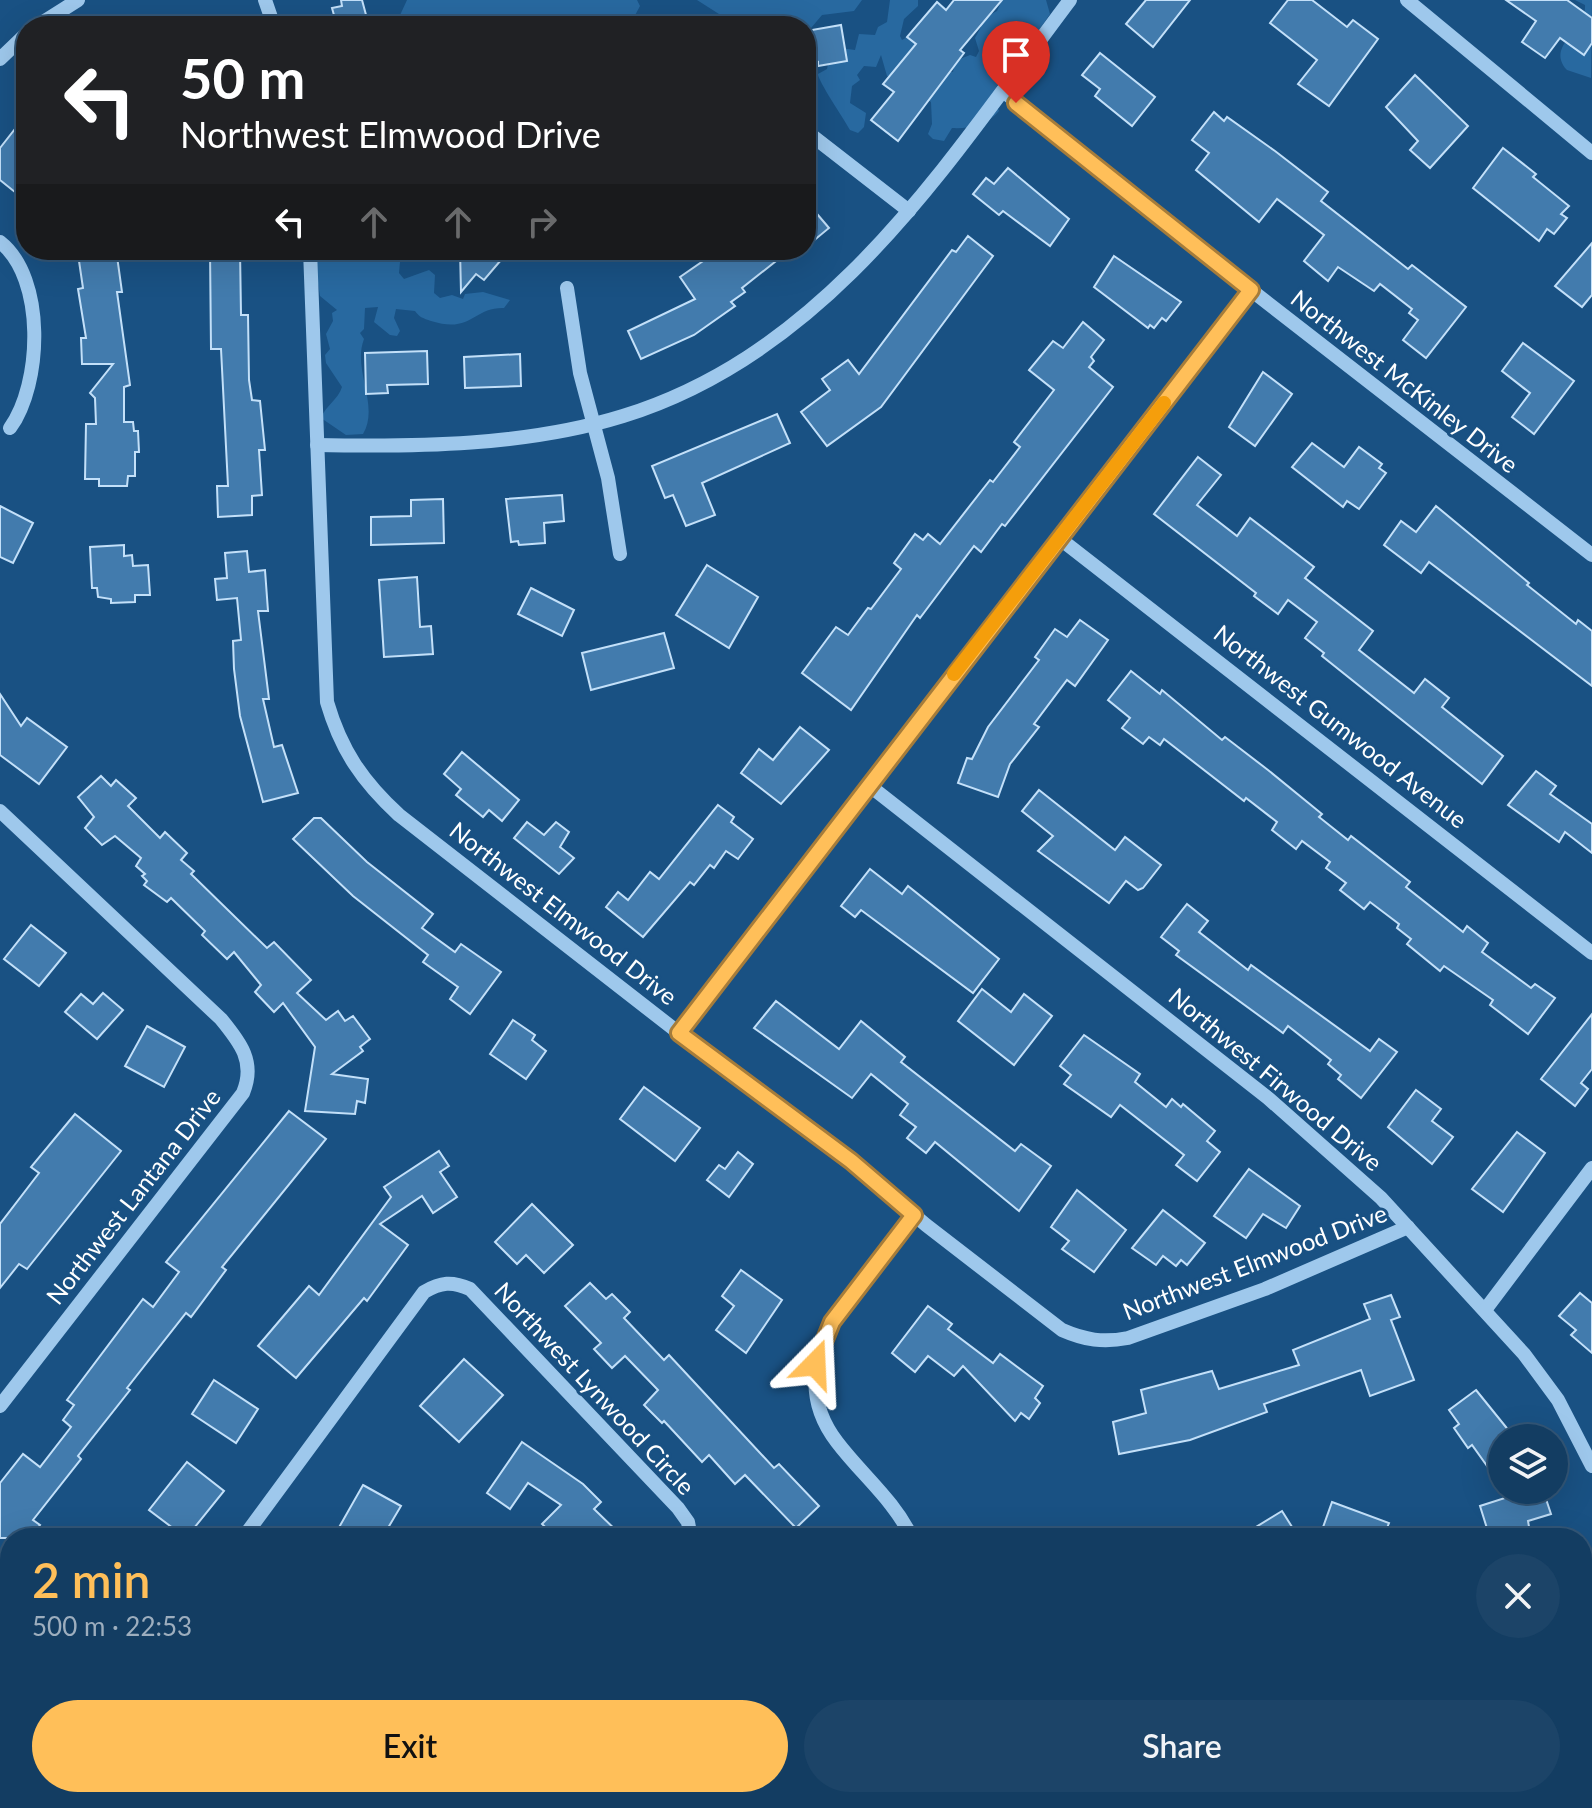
<!DOCTYPE html>
<meta charset="utf-8">
<style>
body{margin:0;font-family:Lato,sans-serif;background:#1c4468;color:#f1f3f6;height:100vh;display:flex;flex-direction:column;font-size:30px;white-space:nowrap}
*{box-sizing:border-box;margin:0}
p{font-size:26px;color:#9daebe}
.icon{flex:none;width:44px;height:44px;fill:none;stroke:currentColor;stroke-width:2;stroke-linecap:round;stroke-linejoin:round}
.map{position:relative;flex:1;overflow:hidden}
.drawer{position:absolute;left:0px;top:1528px;width:1592px;height:280px;display:flex;flex-direction:column;background:#133d62;border-radius:32px 32px 0 0;box-shadow:0 8px 32px #0002,0 0 0 2px #325677}
.drawer>*{flex:none}
.hud{position:absolute;left:16px;top:16px;width:800px;height:244px;border-radius:32px;box-shadow:0 8px 32px #0002,0 0 0 2px #325677;background:#202124;color:#fff;overflow:hidden}
.tools{position:absolute;left:1488px;top:1424px;display:grid;gap:16px}
.tools a{display:grid;place-items:center;width:80px;height:80px;border-radius:50%;background:#133d62;box-shadow:0 8px 32px #0002,0 0 0 2px #325677;font-size:40px}
.pin{position:absolute;display:grid;place-items:center;width:68px;height:68px;color:#fff;margin:-82px -34px;border-radius:50% 50% 50% 0;rotate:-45deg;box-shadow:0 0 8px #0007}
.pin .icon{rotate:45deg}
.me{position:absolute;width:88px;margin:-44px;rotate:21deg;stroke-linejoin:round;filter:drop-shadow(0 0 6px #0008)}
.turn{display:flex;align-items:center;gap:28px;height:168px;padding:0 32px;font-size:36px}
.turn .icon{width:104px;height:104px;stroke-width:2.5}
.turn b{display:block;font-size:56px;line-height:68px}
.lanes{display:flex;align-items:center;height:76px;padding:0 32px;background:#0003;justify-content:center;gap:40px;direction:ltr}
.lanes .off{opacity:.35}
.round{display:grid;place-items:center;flex:none;width:84px;height:84px;border-radius:42px;background:#1c4468}
.overview{display:flex;align-items:center;justify-content:space-between;height:136px;padding:0 32px}
h1{font-size:48px;font-weight:600;line-height:60px;color:#ffbf59}
.button{display:flex;gap:16px;margin-top:auto;padding:16px 32px}
.button a{flex:1;height:92px;border-radius:48px;background:#ffbf59;color:#111;font-size:32px;font-weight:600;line-height:92px;text-align:center}
.button a+a{background:#1c4468;color:#f1f3f6}
.map>svg:first-child{display:block}
.green{fill:#2869a0}
.building{fill:#427bad;stroke:#c3e0f9;stroke-width:2}
.lines{fill:none;stroke-linecap:round;stroke-linejoin:round}
.minor{stroke:#9ec8ec;stroke-width:14}
.route-casing{stroke:#a67c3a;stroke-width:20}
.route{stroke:#ffbf59;stroke-width:14}
.slow{stroke:#f59e0b;stroke-width:14}
.labels{text-anchor:middle;stroke-width:6;stroke-linejoin:round;paint-order:stroke}
.street-label{font-size:24px;fill:#fff;stroke:#195183}
</style>
<div class="map">
<svg width="1592" height="1808" viewBox="0 0 1592 1808">
<rect width="100%" height="100%" fill="#195183"/>
<g class="green">
<polygon points="407,0 637,0 640,6 633,19 637,26 395,26"/>
<polygon points="697,0 862,0 854,11 822,15 806,34 806,26 734,26 728,16 719,14"/>
<path d="M 890,0 L 918,0 L 918,6 L 904,19 L 900,36 L 902,40 L 917,32 L 946,72 L 953,72 L 955,61 L 970,55 L 976,57 L 979,51 L 975,38 L 981,27 L 978,21 L 997,11 L 1002,0 L 1046,0 L 1050,14 L 1021,56 L 1008,55 C 1009,81 986,83 999,111 C 988,125 968,129 952,128 L 944,141 L 933,139 L 928,134 L 932,124 L 931,102 L 894,76 L 887,76 L 881,55 L 876,67 L 864,66 L 857,75 L 860,80 L 852,86 L 850,103 L 866,113 L 864,127 L 858,133 L 850,130 C 844,119 818,81 818,74 L 827,69 L 829,60 L 840,48 L 855,50 L 859,34 L 875,35 L 878,27 L 887,22 Z"/>
<path d="M 1575,0 L 1592,0 L 1591,78 L 1567,70 C 1545,45 1587,30 1585,5 Z"/>
<path d="M 321,250 L 420,250 L 401,251 L 399,273 L 404,279 L 429,270 L 435,275 L 434,293 L 440,298 L 452,295 L 463,299 L 465,294 L 483,292 L 510,300 L 504,308 C 473,307 472,334 431,321 C 423,318 420,318 415,311 L 396,309 L 394,318 L 400,331 L 397,336 L 390,335 L 374,322 L 378,307 L 365,308 L 364,329 L 360,333 L 364,339 C 352,370 380,405 363,434 L 346,435 L 321,418 C 326,405 338,400 342,387 L 326,363 L 325,355 L 330,349 L 326,334 L 333,321 L 332,313 L 337,310 L 320,296 L 315,264 Z"/>
</g>
<g class="building">
<polygon points="341,0 362,0 369,26 337,26 332,8 342,6"/>
<polygon points="954,0 1002,0 960,50 964,53 898,141 871,120 894,92 883,84 916,44 907,37 937,2 946,10"/>
<polygon points="1146,0 1190,0 1153,47 1126,24"/>
<polygon points="1288,0 1312,0 1347,27 1353,20 1378,39 1329,106 1298,84 1317,60 1270,23"/>
<polygon points="1506,0 1567,0 1592,18 1592,43 1584,55 1560,38 1545,58 1522,42 1536,21"/>
<polygon points="841,25 847,61 818,66 818,62 806,64 806,31"/>
<polygon points="1100,53 1155,97 1132,126 1095,96 1100,89 1082,75"/>
<polygon points="1415,75 1468,126 1430,168 1410,150 1418,141 1386,107"/>
<polygon points="1214,112 1224,121 1227,117 1275,151 1328,192 1321,201 1408,269 1412,265 1466,307 1426,358 1403,340 1418,320 1409,313 1412,309 1380,284 1374,291 1338,267 1328,281 1304,261 1324,235 1277,199 1259,222 1196,170 1209,153 1192,140"/>
<polygon points="26,115 26,201 0,180 0,148"/>
<polygon points="1503,148 1536,174 1533,177 1569,206 1561,214 1567,218 1554,234 1547,229 1539,241 1473,188"/>
<polygon points="1008,168 1069,219 1050,246 1003,211 999,215 973,194 986,178 994,184"/>
<polygon points="806,201 829,228 806,247"/>
<polygon points="968,236 993,256 881,407 827,446 801,412 830,390 822,379 848,360 859,374 952,250 956,252"/>
<polygon points="1592,243 1592,295 1582,307 1555,286"/>
<polygon points="210,250 240,250 241,315 248,315 249,380 252,400 260,401 265,450 259,450 262,495 252,496 252,515 218,517 217,486 228,486 221,349 211,349"/>
<polygon points="460,250 489,250 501,260 484,280 476,274 461,292"/>
<polygon points="719,250 727,260 741,250 790,250 742,288 745,292 731,302 735,306 694,335 641,359 628,331 695,299 680,277"/>
<polygon points="117,256 122,292 117,292 130,385 124,387 124,422 133,422 134,431 138,431 139,452 135,452 135,476 128,476 127,486 99,486 99,479 85,479 86,424 96,424 95,398 90,393 113,364 82,364 81,338 86,338 78,289 83,288 79,261"/>
<polygon points="1114,256 1181,302 1166,321 1162,318 1154,328 1150,325 1148,328 1094,287"/>
<polygon points="1083,322 1104,340 1091,357 1094,361 1089,367 1113,387 1005,526 1002,524 981,552 974,546 920,618 917,615 851,710 802,673 836,627 848,635 868,608 871,609 901,569 894,563 915,534 923,540 928,534 940,544 990,480 993,482 1020,447 1014,442 1054,390 1029,370 1053,341 1063,348"/>
<polygon points="1523,343 1574,381 1534,434 1512,417 1530,393 1502,371"/>
<polygon points="427,351 428,384 387,385 388,393 366,394 365,353"/>
<polygon points="520,354 521,386 465,388 464,357"/>
<polygon points="1263,372 1292,394 1255,446 1229,427"/>
<polygon points="777,414 790,443 702,483 715,515 686,526 673,495 665,498 652,466"/>
<polygon points="1312,443 1344,467 1359,447 1382,464 1379,468 1386,473 1359,509 1347,501 1343,507 1292,467"/>
<polygon points="1198,457 1221,475 1197,505 1237,536 1250,518 1314,567 1305,578 1373,631 1359,650 1414,693 1425,679 1449,698 1442,707 1503,756 1482,784 1322,656 1324,653 1305,638 1317,622 1288,600 1278,614 1254,596 1256,593 1154,514"/>
<polygon points="562,495 564,521 544,523 545,543 519,545 518,541 511,542 506,499"/>
<polygon points="443,499 444,543 371,545 371,517 411,516 411,500"/>
<polygon points="0,506 33,523 13,563 0,557"/>
<polygon points="1436,506 1529,583 1527,585 1576,624 1578,620 1592,631 1592,686 1429,562 1421,573 1384,545 1401,521 1416,532"/>
<polygon points="124,545 124,556 132,555 133,566 148,565 150,595 135,595 135,602 111,603 111,599 98,597 97,588 92,588 90,547"/>
<polygon points="247,551 249,572 265,570 268,611 258,611 269,699 263,699 274,747 282,745 298,793 263,802 240,716 234,669 233,641 241,640 237,598 217,600 215,579 227,578 225,553"/>
<polygon points="707,565 758,597 729,648 676,615"/>
<polygon points="417,577 420,627 431,626 433,654 384,657 379,580"/>
<polygon points="531,588 574,610 562,636 518,614"/>
<polygon points="1080,620 1108,640 1075,686 1067,680 1034,724 1039,727 1010,764 998,797 958,783 967,758 972,759 988,727 1039,660 1035,657 1055,629 1067,637"/>
<polygon points="664,633 674,668 591,690 582,653"/>
<polygon points="1131,671 1160,694 1162,690 1222,740 1225,737 1268,770 1322,814 1319,817 1348,840 1351,836 1410,882 1406,887 1463,932 1467,926 1488,943 1482,952 1531,988 1535,984 1555,998 1528,1034 1490,1005 1493,1000 1444,966 1440,971 1407,944 1411,939 1397,928 1399,924 1370,902 1364,909 1340,890 1346,883 1326,868 1330,862 1302,841 1296,849 1272,830 1277,822 1246,798 1244,801 1164,739 1160,745 1149,737 1143,744 1122,728 1130,718 1108,700"/>
<polygon points="0,694 21,726 27,718 67,747 39,784 0,755"/>
<polygon points="800,727 829,750 781,804 741,773 759,749 773,760"/>
<polygon points="462,752 519,800 502,821 489,810 483,817 456,795 461,789 444,774"/>
<polygon points="1536,771 1556,786 1550,794 1592,824 1592,853 1565,832 1559,842 1508,805"/>
<polygon points="101,776 111,786 116,780 136,798 128,806 160,838 165,832 187,853 181,860 194,871 191,874 267,948 274,942 311,980 297,993 326,1020 338,1011 345,1021 353,1016 370,1039 360,1047 363,1051 332,1074 368,1079 365,1103 357,1101 355,1114 305,1111 315,1047 283,1003 274,1012 255,992 261,985 234,952 227,959 202,935 205,931 171,898 167,902 144,885 147,881 142,876 145,874 136,866 141,858 115,836 102,845 85,828 94,817 78,797"/>
<polygon points="1039,790 1115,850 1125,837 1161,865 1143,888 1138,890 1126,881 1109,903 1038,851 1053,836 1022,811"/>
<polygon points="718,805 734,817 731,822 753,839 738,859 726,851 714,868 710,865 694,885 690,882 643,937 606,907 618,892 628,900 650,872 659,879"/>
<polygon points="314,818 321,818 367,862 433,914 422,928 455,952 461,944 501,972 470,1014 450,999 458,987 423,962 428,955 353,896 293,839"/>
<polygon points="527,822 544,835 556,822 569,832 560,847 574,858 559,874 514,838"/>
<polygon points="870,869 902,894 908,886 999,959 973,993 861,910 855,917 841,906"/>
<polygon points="1187,904 1208,921 1199,932 1248,970 1251,965 1370,1051 1379,1039 1397,1052 1361,1098 1338,1079 1341,1075 1328,1064 1331,1060 1288,1026 1283,1033 1176,955 1179,951 1161,937"/>
<polygon points="31,925 66,953 39,986 4,959"/>
<polygon points="982,989 1011,1012 1024,994 1052,1016 1014,1065 958,1021"/>
<polygon points="103,993 123,1010 97,1039 65,1012 81,994 93,1004"/>
<polygon points="776,1001 839,1049 861,1021 905,1057 901,1062 1015,1151 1021,1144 1051,1166 1019,1211 935,1142 926,1153 907,1138 916,1127 900,1115 908,1104 871,1074 852,1098 754,1028"/>
<polygon points="1592,1014 1592,1069 1581,1083 1588,1089 1575,1106 1541,1079"/>
<polygon points="513,1020 535,1035 532,1040 546,1051 526,1079 490,1054"/>
<polygon points="147,1026 185,1047 164,1087 125,1066"/>
<polygon points="1084,1035 1140,1074 1135,1082 1166,1107 1172,1099 1181,1107 1183,1104 1215,1131 1207,1141 1220,1152 1197,1181 1176,1165 1184,1155 1120,1105 1111,1117 1064,1084 1071,1075 1060,1066"/>
<polygon points="644,1087 700,1128 675,1161 620,1119"/>
<polygon points="1416,1090 1441,1109 1432,1121 1453,1137 1432,1164 1388,1127"/>
<polygon points="289,1111 326,1139 222,1267 226,1270 191,1317 186,1313 127,1388 130,1390 78,1456 81,1459 33,1520 40,1525 30,1538 0,1538 0,1483 23,1454 40,1467 71,1427 63,1420 74,1405 67,1400 143,1299 153,1307 179,1272 166,1262"/>
<polygon points="75,1114 121,1151 27,1269 19,1264 0,1288 0,1224 39,1173 31,1167"/>
<polygon points="1517,1132 1545,1153 1503,1212 1472,1189"/>
<polygon points="439,1151 449,1166 440,1172 457,1197 433,1213 422,1196 380,1224 408,1245 367,1301 364,1298 296,1378 258,1346 309,1286 319,1295 391,1197 384,1187"/>
<polygon points="738,1152 753,1164 729,1197 707,1180 719,1165 725,1169"/>
<polygon points="1249,1169 1300,1206 1286,1228 1263,1214 1246,1238 1214,1216"/>
<polygon points="1077,1190 1126,1230 1094,1272 1062,1249 1069,1241 1051,1227"/>
<polygon points="532,1204 573,1245 544,1273 526,1255 517,1264 495,1242"/>
<polygon points="1163,1210 1205,1243 1187,1265 1181,1260 1176,1266 1163,1256 1156,1265 1132,1248"/>
<polygon points="741,1270 782,1300 746,1353 716,1330 734,1306 722,1296"/>
<polygon points="590,1283 606,1299 612,1294 630,1312 624,1318 664,1360 669,1355 774,1468 779,1464 819,1506 796,1528 745,1475 735,1484 709,1455 702,1462 664,1421 662,1423 644,1405 658,1390 625,1356 612,1368 594,1349 601,1343 565,1306"/>
<polygon points="1580,1293 1592,1303 1592,1353 1571,1335 1576,1330 1559,1316"/>
<polygon points="1391,1295 1400,1317 1391,1320 1414,1380 1370,1396 1361,1370 1264,1404 1267,1412 1190,1440 1119,1454 1113,1422 1146,1413 1141,1390 1212,1371 1219,1389 1299,1365 1293,1350 1370,1319 1364,1304"/>
<polygon points="928,1306 952,1324 948,1329 993,1363 1000,1354 1043,1386 1035,1398 1040,1403 1029,1419 1021,1413 1015,1421 963,1366 954,1376 928,1356 915,1372 892,1353"/>
<polygon points="464,1359 503,1395 459,1442 420,1406"/>
<polygon points="214,1380 258,1409 236,1443 192,1414"/>
<polygon points="1476,1390 1514,1437 1502,1438 1502,1487 1472,1445 1468,1448 1454,1428 1459,1424 1449,1410"/>
<polygon points="522,1442 583,1484 601,1502 594,1509 624,1538 557,1538 542,1524 561,1505 528,1483 510,1509 487,1493"/>
<polygon points="187,1462 224,1491 186,1538 149,1510"/>
<polygon points="363,1485 401,1506 382,1538 333,1538"/>
<polygon points="1530,1490 1543,1490 1551,1514 1528,1521 1531,1538 1490,1538 1480,1506"/>
<polygon points="1332,1502 1389,1523 1383,1538 1342,1538 1322,1530"/>
<polygon points="1282,1511 1299,1538 1238,1538"/>
</g>
<g class="lines">
<g class="minor">
<polyline points="265,0 274,26"/>
<polyline points="1407,0 1592,153"/>
<polyline points="37,26 78,0"/>
<polyline points="0,59 26,34"/>
<polyline points="1003,91 1251,290 1592,555"/>
<polyline points="806,131 909,211"/>
<path d="M 0,242 C 46,278 42,384 10,428"/>
<path d="M 310,250 L 327,702 C 341,750 362,781 399,815 L 679,1033 L 851,1161 L 926,1225 L 1062,1330 C 1085,1340 1103,1343 1128,1338 L 1265,1289 L 1408,1227"/>
<polyline points="567,288 580,373 608,478 620,554"/>
<path d="M 317,445 C 417,447 526,446 623,416 C 830,352 947,163 1070,0"/>
<polyline points="1059,538 1592,953"/>
<polyline points="870,786 1268,1098 1381,1198 1524,1354 1558,1400 1592,1466"/>
<path d="M 0,811 L 221,1019 C 240,1042 256,1062 243,1093 L 0,1406"/>
<polyline points="679,1033 1251,290"/>
<polyline points="1485,1310 1592,1168"/>
<path d="M 243,1538 L 424,1292 C 441,1282 452,1281 470,1289 L 678,1508 L 688,1522 L 691,1538"/>
<path d="M 912,1538 C 894,1500 862,1475 837,1442 C 773,1359 867,1278 914,1215"/>
<polyline points="0,1683 10,1684"/>
<polyline points="1582,1786 1592,1764"/>
<polyline points="1174,1798 1205,1808"/>
<polyline points="936,1808 937,1798"/>
<polyline points="1240,1808 1245,1798"/>
<polyline points="1571,1808 1576,1798"/>
</g>
</g>
<g class="lines">
<defs>
<polyline id="route" points="815,1364 832,1322 914,1215 851,1161 679,1033 1251,290 1016,103"/>
</defs>
<use href="#route" class="route-casing"/>
<use href="#route" class="route"/>
<polyline class="slow" points="954,674 1164,403"/>
</g>
<g class="labels">
<g class="street-label">
<text transform="translate(1404 382) rotate(38)" y="8">Northwest McKinley Drive</text>
<text transform="translate(1340 727) rotate(38)" y="8">Northwest Gumwood Avenue</text>
<text transform="translate(563 914) rotate(38)" y="8">Northwest Elmwood Drive</text>
<text transform="translate(1275 1080) rotate(40)" y="8">Northwest Firwood Drive</text>
<text transform="translate(134 1197) rotate(-52)" y="8">Northwest Lantana Drive</text>
<text transform="translate(1255 1263) rotate(-21)" y="8">Northwest Elmwood Drive</text>
<text transform="translate(594 1389) rotate(47)" y="8">Northwest Lynwood Circle</text>
</g>
</g>
</svg>
<div class="tools">
<a><svg class="icon" aria-label="layers" viewBox="0 0 24 24"><path d="M12 4l9 5-9 5-9-5zM3 14l9 5 9-5"/></svg></a>
</div>
<div class="pin" style="left:1016px;top:103px;background:#d93025"><svg class="icon" aria-label="arrive" viewBox="0 0 24 24"><path d="M6 21V4h12l-3 4 3 4H6"/></svg></div>
<svg class="me" style="left:815px;top:1364px" viewBox="-20 -20 40 40"><path d="M0-17L14 15 0 8-14 15z" fill="#ffbf59" stroke="#fff" stroke-width="4"/></svg>
<div class="hud">
<div class="turn"><svg class="icon" aria-label="left" viewBox="0 0 24 24"><path d="M17 20v-9H6M10 6l-5 5 5 5"/></svg><div><b>50 m</b>Northwest Elmwood Drive</div></div>
<div class="lanes"><svg class="icon" aria-label="left" viewBox="0 0 24 24"><path d="M17 20v-9H6M10 6l-5 5 5 5"/></svg><svg class="icon off" aria-label="ahead" viewBox="0 0 24 24"><path d="M12 20V5M6 11l6-6 6 6"/></svg><svg class="icon off" aria-label="ahead" viewBox="0 0 24 24"><path d="M12 20V5M6 11l6-6 6 6"/></svg><svg class="icon off" aria-label="right" viewBox="0 0 24 24"><path d="M7 20v-9h11M14 6l5 5-5 5"/></svg></div>
</div>
<section class="drawer">
<div class="overview"><div><h1>2 min</h1><p>500 m · 22:53</p></div><a class="round"><svg class="icon" aria-label="close" viewBox="0 0 24 24"><path d="M6 6l12 12M18 6L6 18"/></svg></a></div>
<div class="button"><a>Exit</a><a>Share</a></div>
</section>
</div>
